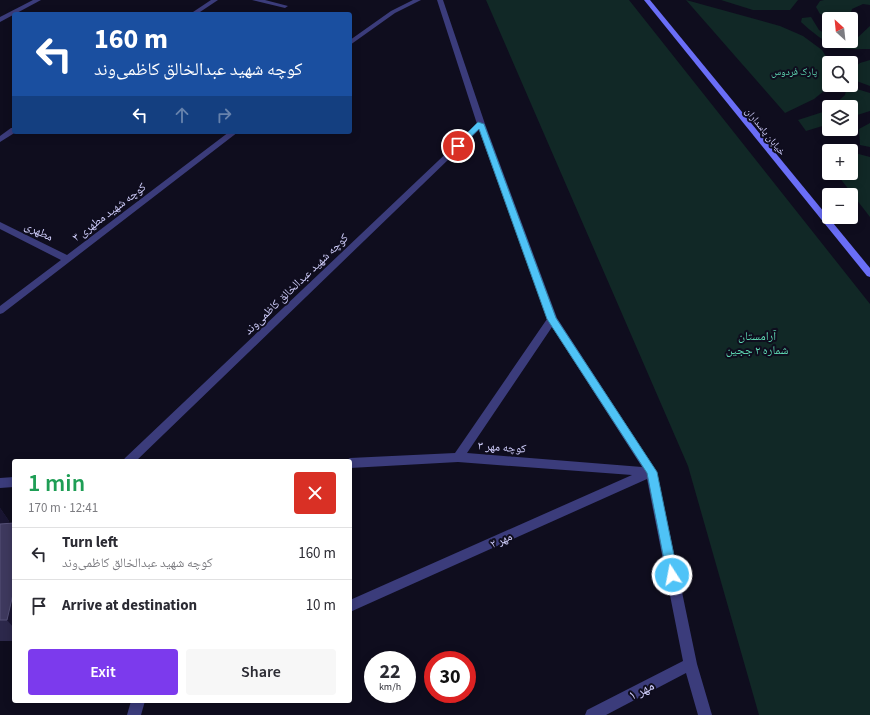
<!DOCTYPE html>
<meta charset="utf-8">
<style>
body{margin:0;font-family:"Source Sans 3","Noto Naskh Arabic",sans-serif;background:#f7f7f7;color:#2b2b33;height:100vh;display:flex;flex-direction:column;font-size:15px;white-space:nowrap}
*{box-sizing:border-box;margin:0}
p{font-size:13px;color:#7c7c81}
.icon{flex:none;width:22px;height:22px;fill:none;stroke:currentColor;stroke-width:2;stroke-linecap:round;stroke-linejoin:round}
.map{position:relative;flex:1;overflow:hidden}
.sheet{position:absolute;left:12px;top:459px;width:340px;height:244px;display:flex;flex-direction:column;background:#fff;border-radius:4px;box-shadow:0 2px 10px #0003}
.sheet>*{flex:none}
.hud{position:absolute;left:12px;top:12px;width:340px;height:122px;border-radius:4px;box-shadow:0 2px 10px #0003;background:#1a4fa0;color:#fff;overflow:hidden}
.needle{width:26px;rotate:333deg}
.fabs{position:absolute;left:822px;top:12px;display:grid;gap:8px}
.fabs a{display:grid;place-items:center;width:36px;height:36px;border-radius:4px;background:#fff;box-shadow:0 2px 10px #0003;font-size:20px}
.speed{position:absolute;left:364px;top:651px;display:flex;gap:8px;font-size:20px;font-weight:700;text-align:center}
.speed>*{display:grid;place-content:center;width:52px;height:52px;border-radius:50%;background:#fff;box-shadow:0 2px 10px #0003;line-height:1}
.speed small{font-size:10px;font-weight:400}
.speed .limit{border:6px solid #d22;background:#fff;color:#111}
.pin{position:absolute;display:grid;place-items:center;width:34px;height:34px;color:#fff;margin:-17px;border:2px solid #fff;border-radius:50%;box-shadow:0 1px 4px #0007}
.me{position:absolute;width:44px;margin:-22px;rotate:349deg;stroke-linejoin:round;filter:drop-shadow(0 0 3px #0008)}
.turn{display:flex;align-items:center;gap:14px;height:84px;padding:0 16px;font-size:18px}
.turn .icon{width:52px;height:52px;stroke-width:2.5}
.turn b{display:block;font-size:28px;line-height:34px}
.lanes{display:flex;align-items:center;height:38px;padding:0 16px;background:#0003;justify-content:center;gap:20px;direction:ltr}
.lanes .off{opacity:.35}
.round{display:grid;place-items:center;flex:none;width:42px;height:42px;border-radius:4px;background:#f7f7f7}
.summary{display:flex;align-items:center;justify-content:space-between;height:68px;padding:0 16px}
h1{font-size:24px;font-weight:600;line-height:30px;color:#1e9e55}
.primary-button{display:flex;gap:8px;margin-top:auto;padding:8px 16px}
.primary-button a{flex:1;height:46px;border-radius:4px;background:#7c3aed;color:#fff;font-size:16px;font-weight:600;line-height:46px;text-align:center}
.primary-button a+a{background:#f7f7f7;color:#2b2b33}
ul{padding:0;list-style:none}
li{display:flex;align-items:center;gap:12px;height:52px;padding:0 16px;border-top:1px solid #e1e1e2}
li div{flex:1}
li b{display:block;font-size:15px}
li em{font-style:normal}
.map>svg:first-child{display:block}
.green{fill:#112826}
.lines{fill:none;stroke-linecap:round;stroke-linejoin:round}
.street{fill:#3b3c7b;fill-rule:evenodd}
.secondary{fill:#6a6ef7;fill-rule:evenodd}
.wall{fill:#2c284b}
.shaded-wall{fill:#191531}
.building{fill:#3e395e;stroke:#555177}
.route{fill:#4fc3f7;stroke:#337fa1}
.labels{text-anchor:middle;stroke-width:4;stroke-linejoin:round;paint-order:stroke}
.far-park-label{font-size:10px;fill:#5ed8b2;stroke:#0f0d1e}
.far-street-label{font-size:10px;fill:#d0cefc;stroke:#0f0d1e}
.street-label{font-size:12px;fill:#d0cefc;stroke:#0f0d1e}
.park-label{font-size:12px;fill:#5ed8b2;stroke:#0f0d1e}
.near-street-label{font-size:14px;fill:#d0cefc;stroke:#0f0d1e}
</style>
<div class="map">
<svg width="870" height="715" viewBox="0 0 870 715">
<rect width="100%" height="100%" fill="#0f0d1e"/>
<g class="green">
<polygon points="486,0 629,0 870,304 870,715 759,715 688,466"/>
<polygon points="686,0 780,26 803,36 822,50 830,63 830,86 814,99 785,113"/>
<polygon points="721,0 798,0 790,10 753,10"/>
<polygon points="824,0 870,0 870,5 863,4 852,9 850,15 836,18 820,14 816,7 820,1"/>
<path d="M 811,17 L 819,30 L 829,36 L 829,41 L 855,40 L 870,26 L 870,49 C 859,49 848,50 838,47 C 825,43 811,31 801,22 L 802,18 Z"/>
<polygon points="870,60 870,86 851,79 851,70 860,63"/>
<polygon points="847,86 870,93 870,111 851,117 851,107 832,107 845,95"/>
<polygon points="829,110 829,124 806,131 798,120"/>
<polygon points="870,123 870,147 860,145 859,129"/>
<polygon points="851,152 870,157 870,217 836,173 851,173"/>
</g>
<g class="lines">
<g class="street">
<polygon points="33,0 41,0 0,22 0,17"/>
<polygon points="211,0 218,0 197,14 190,14"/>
<polygon points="252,0 265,0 288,6 285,8"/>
<polygon points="413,0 421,0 395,13 350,45 350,40 391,11"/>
<path d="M 437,0 L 443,0 L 485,124 L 557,318 L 657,472 L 697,664 L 712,715 L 698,715 L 686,673 L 606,715 L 585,715 L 587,710 L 683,661 L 647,479 L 350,612 L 350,600 L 632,475 L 458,462 L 350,468 L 350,461 L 345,461 L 350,458 L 455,453 L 547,319 L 479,130 L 136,461 L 123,461 L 125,458 L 477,124 ZM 552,327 L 642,467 L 467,453 Z"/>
<polygon points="11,128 14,128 14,132 16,132 0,142 0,136"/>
<polygon points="229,132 238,132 3,313 0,314 0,306 61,260 0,229 0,222 67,255"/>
<polygon points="14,477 14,487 0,488 0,478"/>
<polygon points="131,701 145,701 141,715 127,715"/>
</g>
<polygon class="secondary" points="644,0 650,0 870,268 870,277 867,276"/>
</g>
<polygon class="wall" points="0,508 9,521 8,523 14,523 14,641 0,641"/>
<g class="shaded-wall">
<polygon points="0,508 9,521 3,548 0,544"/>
<polygon points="14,590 14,628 7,620"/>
</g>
<polygon class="building" points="14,523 14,590 7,620 0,620 0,524"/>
<polygon class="route" points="478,122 484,124 556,318 657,472 678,575 676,579 672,580 668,579 667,575 647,473 547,319 479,129 460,147 458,148 454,146"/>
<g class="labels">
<g class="far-park-label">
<text x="794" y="75">پارک فردوس</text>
</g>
<g class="far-street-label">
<text transform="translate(766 131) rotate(51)" y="4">خیابان پاسداران</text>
</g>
<g class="street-label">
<text transform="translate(109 212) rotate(-37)" y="4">کوچه شهید مطهری ۳</text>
<text transform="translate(39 231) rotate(26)" y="4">مطهری</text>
<text transform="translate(296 284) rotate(-44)" y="4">کوچه شهید عبدالخالق کاظمی‌وند</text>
<text transform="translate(502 447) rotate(4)" y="4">کوچه مهر ۳</text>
<text transform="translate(501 540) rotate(-24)" y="4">مهر ۲</text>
</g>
<g class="park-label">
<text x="757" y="340">آرامستان<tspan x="757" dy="14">شماره ۲ ججین</tspan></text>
</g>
<g class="near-street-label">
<text transform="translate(641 690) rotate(-27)" y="5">مهر ۱</text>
</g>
</g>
</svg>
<div class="fabs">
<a><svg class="needle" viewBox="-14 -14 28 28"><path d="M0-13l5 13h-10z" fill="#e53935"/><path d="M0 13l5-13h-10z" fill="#7c7c81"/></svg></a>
<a><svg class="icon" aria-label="search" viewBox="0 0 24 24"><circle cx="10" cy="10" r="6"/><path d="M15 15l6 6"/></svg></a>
<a><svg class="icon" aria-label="layers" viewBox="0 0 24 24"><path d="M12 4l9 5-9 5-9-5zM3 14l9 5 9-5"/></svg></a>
<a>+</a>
<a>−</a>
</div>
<div class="speed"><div>22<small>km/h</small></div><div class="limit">30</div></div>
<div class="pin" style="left:458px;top:146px;background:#d93025"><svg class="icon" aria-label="arrive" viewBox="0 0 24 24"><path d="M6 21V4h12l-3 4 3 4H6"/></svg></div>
<svg class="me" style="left:672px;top:575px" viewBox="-20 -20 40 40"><circle r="17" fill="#4fc3f7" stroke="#fff" stroke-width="3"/><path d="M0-11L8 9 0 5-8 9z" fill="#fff"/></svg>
<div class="hud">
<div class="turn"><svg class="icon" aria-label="left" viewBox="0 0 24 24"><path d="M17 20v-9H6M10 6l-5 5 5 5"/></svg><div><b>160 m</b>کوچه شهید عبدالخالق کاظمی‌وند</div></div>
<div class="lanes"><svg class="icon" aria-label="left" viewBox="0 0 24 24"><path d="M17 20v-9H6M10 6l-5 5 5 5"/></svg><svg class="icon off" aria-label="ahead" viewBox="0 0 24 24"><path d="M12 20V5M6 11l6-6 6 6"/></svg><svg class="icon off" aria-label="right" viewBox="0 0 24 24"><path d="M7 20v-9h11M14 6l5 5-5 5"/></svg></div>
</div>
<section class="sheet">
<div class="summary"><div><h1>1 min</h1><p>170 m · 12:41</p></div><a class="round" style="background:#d93025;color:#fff"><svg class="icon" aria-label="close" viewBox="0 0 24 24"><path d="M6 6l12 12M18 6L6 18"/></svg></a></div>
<ul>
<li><svg class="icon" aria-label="left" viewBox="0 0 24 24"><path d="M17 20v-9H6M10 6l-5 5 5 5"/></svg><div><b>Turn left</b><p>کوچه شهید عبدالخالق کاظمی‌وند</p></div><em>160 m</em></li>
<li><svg class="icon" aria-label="arrive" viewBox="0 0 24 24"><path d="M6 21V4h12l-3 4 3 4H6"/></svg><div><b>Arrive at destination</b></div><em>10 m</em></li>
</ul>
<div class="primary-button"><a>Exit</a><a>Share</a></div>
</section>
</div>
